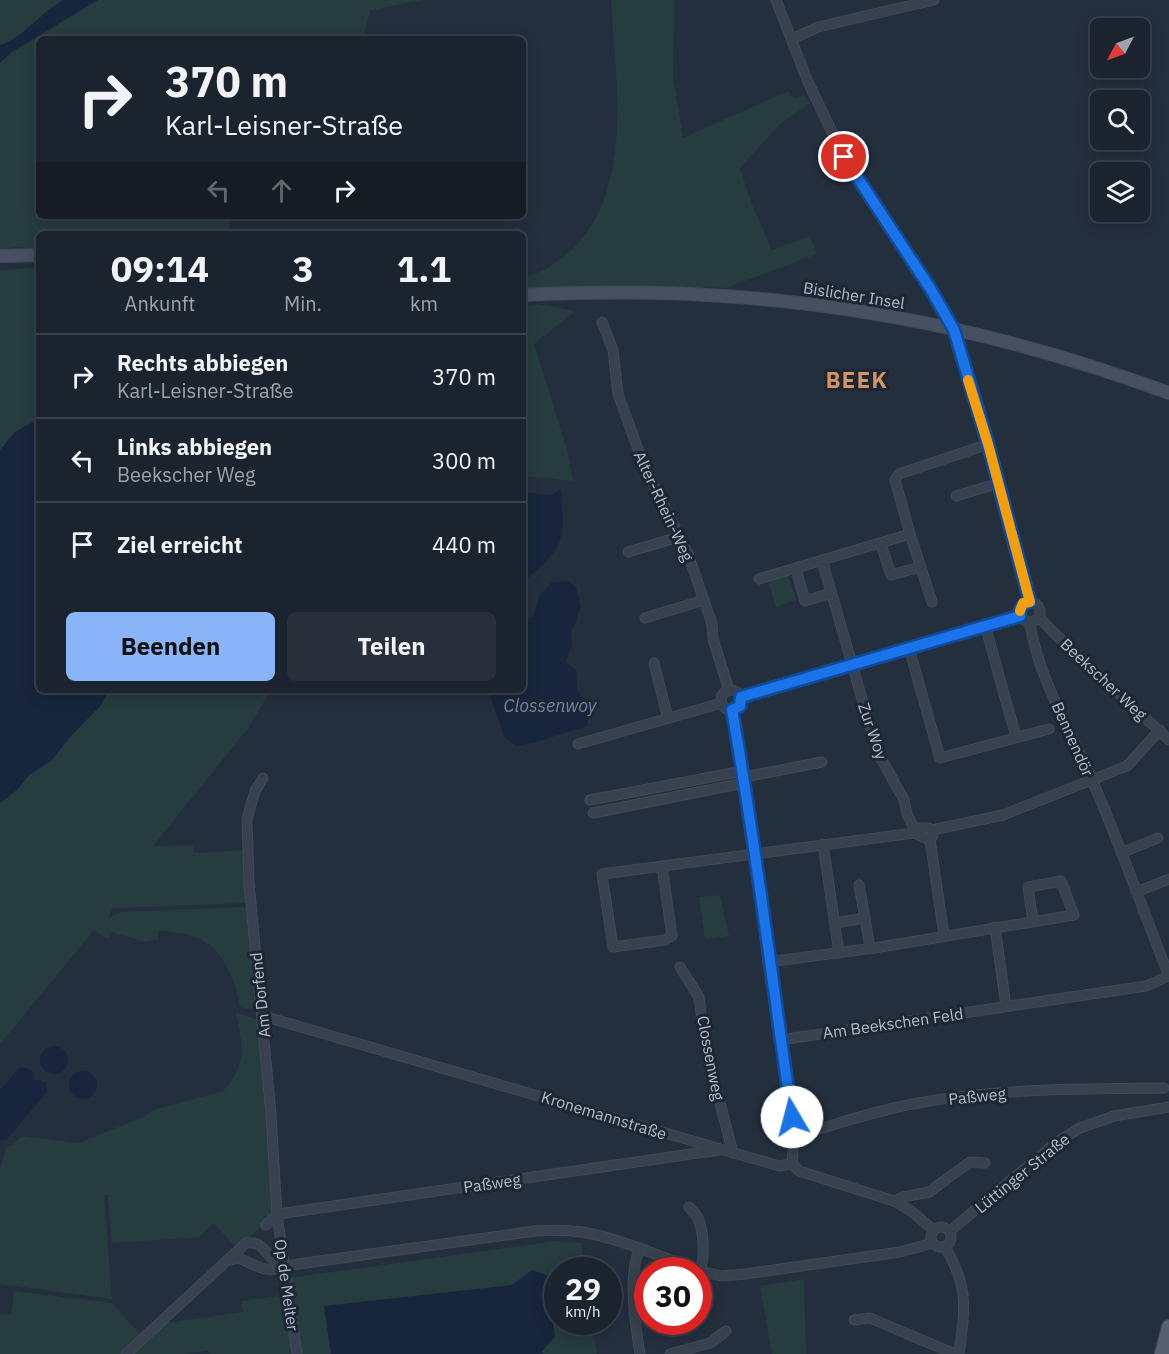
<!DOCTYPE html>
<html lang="de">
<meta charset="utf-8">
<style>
body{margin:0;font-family:"IBM Plex Sans",sans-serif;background:#282f3a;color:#f1f3f6;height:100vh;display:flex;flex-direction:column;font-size:22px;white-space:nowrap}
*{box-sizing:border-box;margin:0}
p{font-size:20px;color:#a0a4aa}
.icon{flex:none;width:33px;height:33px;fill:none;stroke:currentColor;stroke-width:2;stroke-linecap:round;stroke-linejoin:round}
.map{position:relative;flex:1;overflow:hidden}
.drawer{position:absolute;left:36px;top:231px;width:490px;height:462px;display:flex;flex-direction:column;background:#1b232e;border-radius:9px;box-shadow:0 3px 15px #0003,0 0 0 2px #39404a}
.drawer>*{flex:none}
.guide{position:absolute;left:36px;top:36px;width:490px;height:183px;border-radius:9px;box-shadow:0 3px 15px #0003,0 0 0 2px #39404a;background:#1b232e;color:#f1f3f6;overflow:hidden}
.needle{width:39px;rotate:229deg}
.buttons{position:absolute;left:1090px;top:18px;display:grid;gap:12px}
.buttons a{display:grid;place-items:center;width:60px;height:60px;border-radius:9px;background:#1b232e;box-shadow:0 3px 15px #0003,0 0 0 2px #39404a;font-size:30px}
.speed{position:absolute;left:544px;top:1257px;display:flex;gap:12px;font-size:30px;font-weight:700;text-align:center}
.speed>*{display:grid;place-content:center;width:78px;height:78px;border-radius:50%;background:#1b232e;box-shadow:0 3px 15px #0003,0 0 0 2px #39404a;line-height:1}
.speed small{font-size:15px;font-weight:400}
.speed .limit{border:9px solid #d22;background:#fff;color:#111}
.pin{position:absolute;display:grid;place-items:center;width:51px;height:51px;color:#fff;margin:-26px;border:3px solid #fff;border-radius:50%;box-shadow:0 2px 6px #0007}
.me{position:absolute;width:66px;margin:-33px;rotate:352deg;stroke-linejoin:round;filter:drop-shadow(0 0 4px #0008)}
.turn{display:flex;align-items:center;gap:21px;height:126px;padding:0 30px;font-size:27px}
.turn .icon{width:78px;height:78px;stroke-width:2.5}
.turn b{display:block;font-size:42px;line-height:51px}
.lanes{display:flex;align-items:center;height:57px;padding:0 30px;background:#0003;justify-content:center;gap:30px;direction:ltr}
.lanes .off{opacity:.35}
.eta{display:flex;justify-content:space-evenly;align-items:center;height:102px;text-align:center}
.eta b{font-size:36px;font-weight:700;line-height:42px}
.primary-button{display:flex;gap:12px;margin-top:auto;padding:12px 30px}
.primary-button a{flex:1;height:69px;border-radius:9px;background:#8ab4f8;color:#111;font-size:24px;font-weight:700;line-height:69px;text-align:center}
.primary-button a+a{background:#282f3a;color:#f1f3f6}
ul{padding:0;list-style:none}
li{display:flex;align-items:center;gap:18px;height:84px;padding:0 30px;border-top:2px solid #39404a}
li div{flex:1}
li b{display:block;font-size:22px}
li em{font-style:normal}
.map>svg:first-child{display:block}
.green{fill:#263c3f}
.water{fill:#17263c}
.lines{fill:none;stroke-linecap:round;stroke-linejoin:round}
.minor-casing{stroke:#414a57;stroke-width:11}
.secondary-casing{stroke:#414a57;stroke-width:14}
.primary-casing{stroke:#414a57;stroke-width:16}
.minor{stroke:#38414e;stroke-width:9}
.secondary{stroke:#465061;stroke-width:12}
.primary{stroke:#56606e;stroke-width:14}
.route-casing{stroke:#114b97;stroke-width:15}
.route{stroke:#1a73e8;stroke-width:10}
.slow{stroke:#f59e0b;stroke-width:10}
.labels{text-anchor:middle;stroke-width:6;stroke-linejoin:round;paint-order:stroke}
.street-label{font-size:16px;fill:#b4bcc9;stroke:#1d2633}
.water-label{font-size:18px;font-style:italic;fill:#6d86a8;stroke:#1d2633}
.district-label{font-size:22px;font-weight:bold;letter-spacing:1.5px;fill:#d59563;stroke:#1d2633}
</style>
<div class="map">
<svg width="1169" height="1354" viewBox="0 0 1169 1354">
<rect width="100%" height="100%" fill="#242f3e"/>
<g class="green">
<polygon points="0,0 424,0 371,10 365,29 365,39 39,39 39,216 229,216 229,234 39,234 39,250 18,247 0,249"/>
<path d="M 611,0 L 674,0 L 673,76 L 683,138 L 788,91 L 794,99 L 804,96 L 809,101 L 809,104 L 779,125 L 740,168 L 751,202 L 772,250 L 810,236 L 817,254 L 726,288 L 657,286 L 524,289 L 524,278 C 532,274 541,272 549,267 C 639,213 616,88 611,0 Z"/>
<path d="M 29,268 L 39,270 L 39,422 C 22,422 10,439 0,450 L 0,270 Z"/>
<polygon points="536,304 575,311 534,344 568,453 573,481 524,476 524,305"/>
<polygon points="787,572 796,600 776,607 767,578"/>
<path d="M 109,690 L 271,690 L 249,727 L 153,846 L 193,845 L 194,853 L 245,850 L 248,903 L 112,908 L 109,918 L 122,912 L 244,907 L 249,912 L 259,1006 L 247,1009 L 240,1007 C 236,982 224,951 200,939 C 188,933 171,932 158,930 L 159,939 L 145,942 L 111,932 L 108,939 L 94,930 L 0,1044 L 0,803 L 18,789 L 29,775 L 52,760 L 70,737 L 101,705 Z"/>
<polygon points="720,895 729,936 705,939 699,897"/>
<path d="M 236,1012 L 260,1021 L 274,1210 L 271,1217 L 237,1249 L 214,1223 L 199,1237 L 112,1243 L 108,1195 L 104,1195 L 112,1299 L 0,1284 L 0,1169 L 6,1147 L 11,1146 L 22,1136 L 79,1143 L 143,1117 L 153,1110 L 223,1091 C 249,1061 242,1047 236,1012 Z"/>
<polygon points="557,1241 581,1243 585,1270 558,1270 558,1322 592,1322 597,1354 299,1354 289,1278"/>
<polygon points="804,1279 806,1354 772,1354 760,1286"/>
<polygon points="14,1291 112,1303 139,1333 139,1339 123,1354 0,1354 0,1314 11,1315"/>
<polygon points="286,1295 294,1354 210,1354 209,1351 183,1354 131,1354 165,1323 243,1312 241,1301"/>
</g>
<g class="water">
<path d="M 63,0 L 98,0 L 12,52 L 0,63 L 0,45 C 22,39 41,12 63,0 Z"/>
<polygon points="34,422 39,422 39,690 109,690 101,705 70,737 52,760 29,775 18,789 0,803 0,450 15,432"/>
<path d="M 561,489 C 565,542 565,547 524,581 L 524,492 L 551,495 Z"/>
<polygon points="567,581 576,587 581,606 571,635 572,646 566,662 576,670 577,690 587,703 589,714 587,726 536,742 516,746 504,737 488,690 524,690 524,618 526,620 533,617 540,595 552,582"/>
<circle cx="54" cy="1060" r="14"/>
<polygon points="23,1067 30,1069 34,1073 33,1080 40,1080 46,1083 47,1092 6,1140 0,1141 0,1090 18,1069"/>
<circle cx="83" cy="1085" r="14"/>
<polygon points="532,1270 552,1277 558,1291 558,1300 552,1316 555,1337 541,1352 544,1354 331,1354 324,1306 512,1285"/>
</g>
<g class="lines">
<defs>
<g id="minor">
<polyline points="776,0 808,82 844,157 930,288 954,329 989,444 1030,601"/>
<polyline points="792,39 818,27 934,0"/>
<polyline points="602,322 613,350 618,394 643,463 688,554 712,624 713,639 729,690"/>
<polyline points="956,496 999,483"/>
<polyline points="881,544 891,575 920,567"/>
<polyline points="628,552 679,537"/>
<polyline points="822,560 877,751 904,800 907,814 914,828"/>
<polyline points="796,569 805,601 831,593"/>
<polyline points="759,579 910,534"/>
<circle cx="1030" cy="612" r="10"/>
<polyline points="932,602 910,534 895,480 899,474 989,444"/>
<polyline points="1039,617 1054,633 1169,740"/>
<polyline points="645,618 704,600"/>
<path d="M 1030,623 C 1037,675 1071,732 1092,780 C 1120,844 1143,911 1169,976"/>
<polyline points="985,625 1016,737"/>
<polyline points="909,648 940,758 1049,729"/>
<polyline points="654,663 668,718"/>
<circle cx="731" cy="700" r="10"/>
<polyline points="741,697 1020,616"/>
<polyline points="732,710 755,854 768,962 794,1136 792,1164"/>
<polyline points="578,744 722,703"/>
<polyline points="744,777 822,762"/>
<polyline points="263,778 255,791 247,819 249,883 271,1114 277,1215 297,1354"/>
<polyline points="590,800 743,771"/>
<polyline points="593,813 744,783"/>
<polyline points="932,830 933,836 930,840 914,833 914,828 929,828 932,830 1003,815 1127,766 1160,730"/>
<polyline points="930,840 944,935"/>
<polyline points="823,844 839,953"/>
<polyline points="1121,853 1158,838"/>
<path d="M 662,866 L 672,936 L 665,940 L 613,947 L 602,874 C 706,860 810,846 914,833"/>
<polyline points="859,885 865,918"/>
<polyline points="1136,892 1169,879"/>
<polyline points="835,923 865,918 870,948"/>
<polyline points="995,927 1006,1006"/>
<polyline points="768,962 874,948 1074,915 1061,881 1028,887 1033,921"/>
<polyline points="680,967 699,997 705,1045 733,1153"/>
<polyline points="263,1016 779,1166 792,1164"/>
<polyline points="780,1040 1146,986 1169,976"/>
<path d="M 794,1136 C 835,1125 876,1110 918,1103 C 999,1088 1082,1089 1164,1088"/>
<polyline points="792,1164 799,1171 894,1201 911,1211 934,1230"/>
<polyline points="894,1201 903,1197 929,1192 970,1162 985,1163"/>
<path d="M 689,1207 C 692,1210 696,1215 698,1218 C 704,1232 705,1258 700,1271"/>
<polyline points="266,1225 277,1215 285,1213 719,1150"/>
<circle cx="941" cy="1237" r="10"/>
<polyline points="950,1231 1057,1142 1080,1128 1114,1116 1169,1107"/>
<path d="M 945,1247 C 969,1287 965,1309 959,1354"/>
<path d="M 639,1250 C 628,1278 635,1324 640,1354"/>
<path d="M 230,1260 L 239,1258 C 256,1265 266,1275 284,1266 L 535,1231 C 551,1230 567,1230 582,1232 C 622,1239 661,1257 698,1270"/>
<polyline points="699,1271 722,1276 745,1274 900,1252 933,1243"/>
<polyline points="854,1320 870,1318 955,1354"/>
<path d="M 126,1354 L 246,1243 C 267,1240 265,1261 284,1266"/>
<polyline points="670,1354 710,1343 726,1331"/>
</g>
<g id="secondary">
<polyline points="0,256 39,255"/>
<path d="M 524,295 C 590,292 656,291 723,296 C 875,306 1026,340 1169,393"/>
</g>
<polyline id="primary" points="1162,1354 1169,1327"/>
</defs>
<use href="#minor" class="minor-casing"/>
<use href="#secondary" class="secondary-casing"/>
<use href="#primary" class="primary-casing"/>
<use href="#minor" class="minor"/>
<use href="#secondary" class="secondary"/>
<use href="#primary" class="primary"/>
</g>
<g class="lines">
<defs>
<path id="route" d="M 792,1117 C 772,981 756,845 732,710 L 740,706 L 741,697 L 1020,616 C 1019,607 1022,604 1030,602 L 988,444 L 954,330 L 930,288 L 844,157"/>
</defs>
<use href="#route" class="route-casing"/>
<use href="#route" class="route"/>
<polyline class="slow" points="968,380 988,444 1030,602 1023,603 1020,611"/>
</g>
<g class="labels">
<g class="street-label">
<text transform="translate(854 295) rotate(9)" y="6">Bislicher Insel</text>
<text transform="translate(664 506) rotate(65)" y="6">Alter-Rhein-Weg</text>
<text transform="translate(1104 679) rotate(43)" y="6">Beekscher Weg</text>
<text transform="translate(873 731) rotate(71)" y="6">Zur Woy</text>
<text transform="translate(1073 739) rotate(66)" y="6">Bennendör</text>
<text transform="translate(260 995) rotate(-96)" y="6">Am Dorfend</text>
<text transform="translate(893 1023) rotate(-8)" y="6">Am Beekschen Feld</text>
<text transform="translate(711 1058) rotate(79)" y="6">Clossenweg</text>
<text transform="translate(977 1096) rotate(-6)" y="6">Paßweg</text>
<text transform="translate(604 1115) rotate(17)" y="6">Kronemannstraße</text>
<text transform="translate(1022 1173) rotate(-39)" y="6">Lüttinger Straße</text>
<text transform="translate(492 1183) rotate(-8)" y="6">Paßweg</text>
<text transform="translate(287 1285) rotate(82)" y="6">Op de Melter</text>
</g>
<g class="water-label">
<text x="550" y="712">Clossenwoy</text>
</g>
<g class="district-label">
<text x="857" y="388">BEEK</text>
</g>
</g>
</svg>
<div class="buttons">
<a><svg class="needle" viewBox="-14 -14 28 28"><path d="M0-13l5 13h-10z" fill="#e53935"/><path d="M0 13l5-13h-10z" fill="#a0a4aa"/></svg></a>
<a><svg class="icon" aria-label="search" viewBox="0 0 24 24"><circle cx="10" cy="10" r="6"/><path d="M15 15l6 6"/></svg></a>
<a><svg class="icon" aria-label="layers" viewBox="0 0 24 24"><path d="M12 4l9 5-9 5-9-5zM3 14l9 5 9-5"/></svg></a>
</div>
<div class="speed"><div>29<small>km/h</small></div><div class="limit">30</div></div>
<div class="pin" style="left:844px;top:157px;background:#d93025"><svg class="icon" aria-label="arrive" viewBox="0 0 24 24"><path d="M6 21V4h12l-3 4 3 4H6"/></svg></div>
<svg class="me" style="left:792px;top:1117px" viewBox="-20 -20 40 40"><circle r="19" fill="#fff"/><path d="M0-13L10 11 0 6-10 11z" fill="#1a73e8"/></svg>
<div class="guide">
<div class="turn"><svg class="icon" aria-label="right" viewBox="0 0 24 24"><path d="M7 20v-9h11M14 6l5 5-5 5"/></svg><div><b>370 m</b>Karl-Leisner-Straße</div></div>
<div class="lanes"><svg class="icon off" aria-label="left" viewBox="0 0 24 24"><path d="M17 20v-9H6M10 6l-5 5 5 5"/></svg><svg class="icon off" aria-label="ahead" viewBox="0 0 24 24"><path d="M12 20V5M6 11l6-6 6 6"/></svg><svg class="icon" aria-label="right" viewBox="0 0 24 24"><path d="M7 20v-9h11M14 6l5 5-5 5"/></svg></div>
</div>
<section class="drawer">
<div class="eta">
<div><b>09:14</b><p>Ankunft</p></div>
<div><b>3</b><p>Min.</p></div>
<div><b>1.1</b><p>km</p></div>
</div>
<ul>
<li><svg class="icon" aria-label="right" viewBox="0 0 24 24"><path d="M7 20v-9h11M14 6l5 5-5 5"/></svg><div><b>Rechts abbiegen</b><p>Karl-Leisner-Straße</p></div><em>370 m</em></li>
<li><svg class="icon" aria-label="left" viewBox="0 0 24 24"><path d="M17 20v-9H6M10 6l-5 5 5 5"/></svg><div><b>Links abbiegen</b><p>Beekscher Weg</p></div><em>300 m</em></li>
<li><svg class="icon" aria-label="arrive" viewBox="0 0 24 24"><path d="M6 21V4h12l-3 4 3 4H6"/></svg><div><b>Ziel erreicht</b></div><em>440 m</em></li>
</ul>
<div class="primary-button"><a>Beenden</a><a>Teilen</a></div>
</section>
</div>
